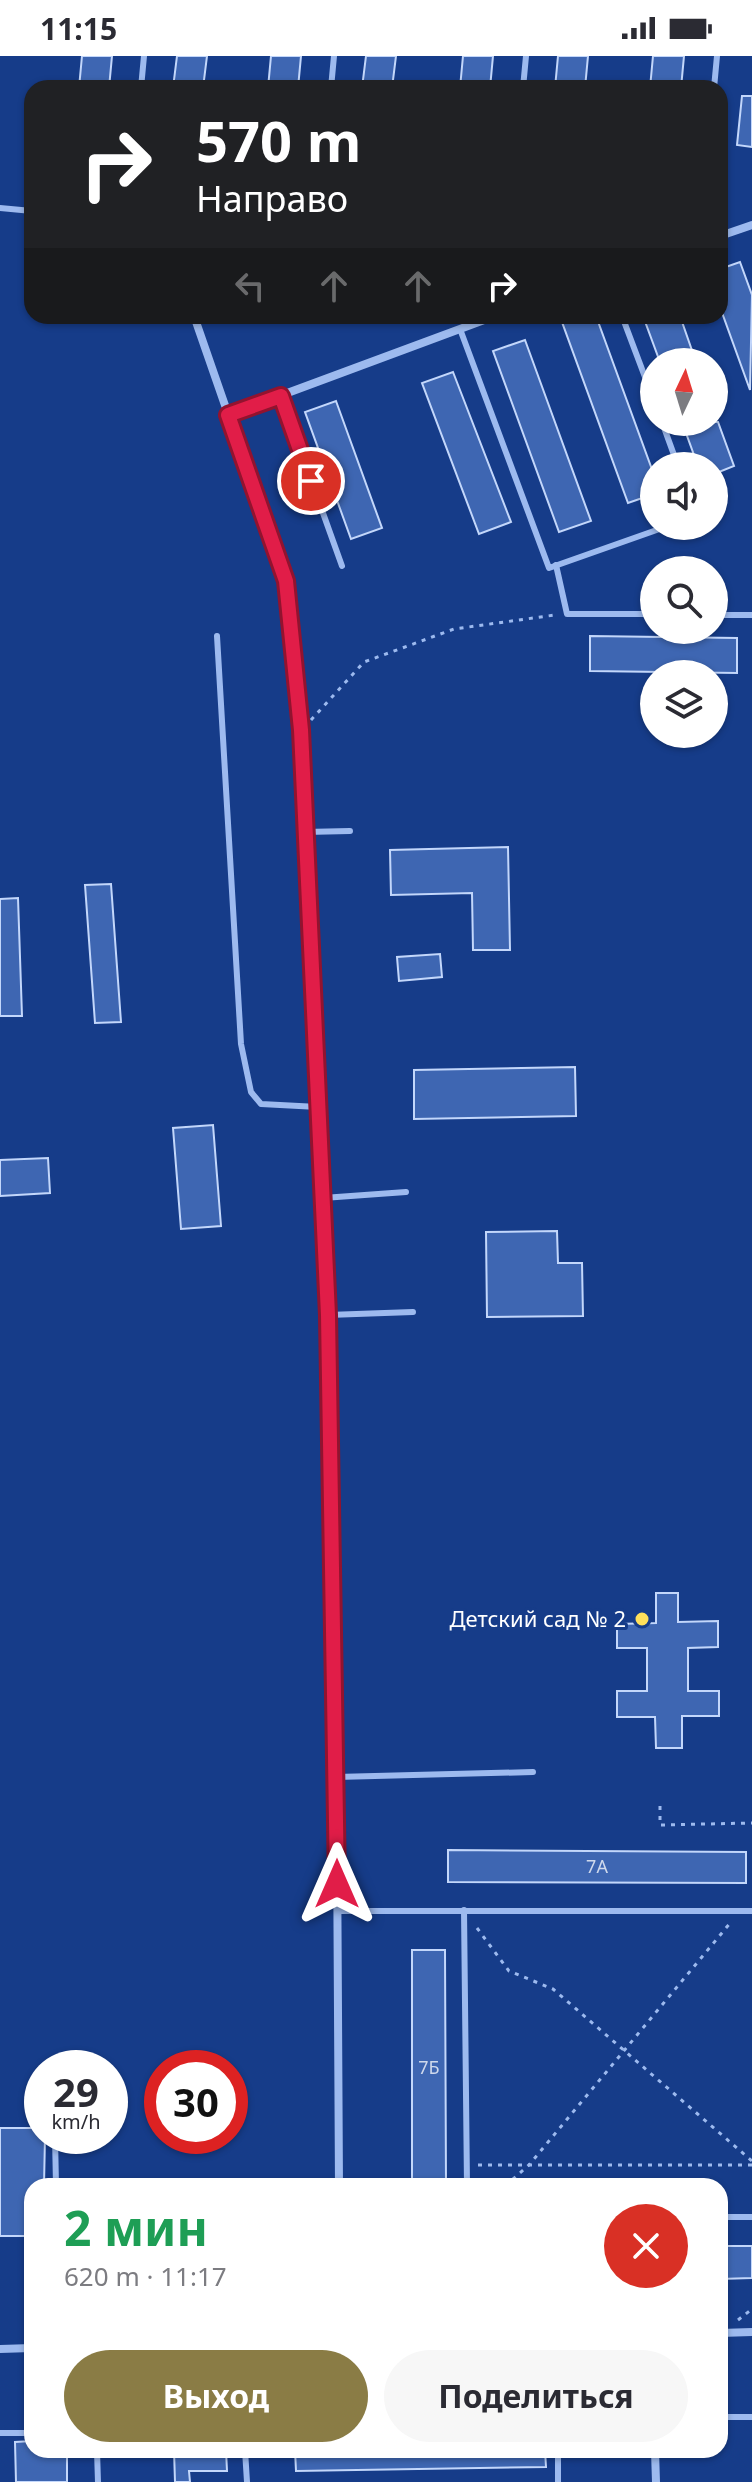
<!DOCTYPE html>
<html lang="ru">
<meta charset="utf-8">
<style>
body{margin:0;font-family:"Noto Sans",sans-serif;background:#f7f7f7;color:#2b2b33;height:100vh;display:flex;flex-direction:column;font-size:30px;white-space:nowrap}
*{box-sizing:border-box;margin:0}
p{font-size:26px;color:#7c7c81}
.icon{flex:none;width:44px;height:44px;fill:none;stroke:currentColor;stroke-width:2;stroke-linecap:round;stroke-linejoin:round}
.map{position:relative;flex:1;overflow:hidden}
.side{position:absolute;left:24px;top:2122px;width:704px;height:280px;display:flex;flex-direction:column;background:#fff;border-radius:24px;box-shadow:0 2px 6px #0004}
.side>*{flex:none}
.banner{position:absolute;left:24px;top:24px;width:704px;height:244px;border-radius:24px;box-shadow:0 2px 6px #0004;background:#202124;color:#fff;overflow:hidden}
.needle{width:52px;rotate:4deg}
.fabs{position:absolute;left:640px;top:292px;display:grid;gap:16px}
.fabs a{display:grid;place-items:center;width:88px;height:88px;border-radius:50%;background:#fff;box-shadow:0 2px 6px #0004;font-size:40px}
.speed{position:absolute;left:24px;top:1994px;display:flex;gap:16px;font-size:40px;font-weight:700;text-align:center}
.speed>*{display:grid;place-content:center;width:104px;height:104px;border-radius:50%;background:#fff;box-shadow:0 2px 6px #0004;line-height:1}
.speed small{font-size:20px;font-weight:400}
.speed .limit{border:12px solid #d22;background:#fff;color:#111}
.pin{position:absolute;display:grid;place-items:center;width:68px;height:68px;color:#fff;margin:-34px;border:4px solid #fff;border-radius:50%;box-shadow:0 2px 8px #0007}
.me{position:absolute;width:88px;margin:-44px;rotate:0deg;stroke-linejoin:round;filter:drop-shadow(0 0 6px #0008)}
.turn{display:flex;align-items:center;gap:28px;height:168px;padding:0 40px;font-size:36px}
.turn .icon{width:104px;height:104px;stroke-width:2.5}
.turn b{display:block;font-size:56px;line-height:68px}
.lanes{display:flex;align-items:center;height:76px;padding:0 40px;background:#0003;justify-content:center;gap:40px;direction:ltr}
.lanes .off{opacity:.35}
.round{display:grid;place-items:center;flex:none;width:84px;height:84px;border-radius:42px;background:#f7f7f7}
.headline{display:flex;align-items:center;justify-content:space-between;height:136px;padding:0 40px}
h1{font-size:48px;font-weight:700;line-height:60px;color:#1e9e55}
.button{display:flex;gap:16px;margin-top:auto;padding:16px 40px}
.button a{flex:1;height:92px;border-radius:48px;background:#8a7c45;color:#fff;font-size:32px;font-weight:700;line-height:92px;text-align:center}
.button a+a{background:#f7f7f7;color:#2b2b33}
.status{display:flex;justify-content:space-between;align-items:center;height:56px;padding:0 40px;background:#fff;direction:ltr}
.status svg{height:22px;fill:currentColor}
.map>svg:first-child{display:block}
.building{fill:#3e66b2;stroke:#c3d7fb;stroke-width:2}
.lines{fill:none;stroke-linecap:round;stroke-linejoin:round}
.path{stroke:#9dbaef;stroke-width:3;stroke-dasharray:4 6;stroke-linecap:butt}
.service{stroke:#9dbaef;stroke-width:6}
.minor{stroke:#9dbaef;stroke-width:8}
.route-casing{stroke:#92132f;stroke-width:20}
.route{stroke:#e11d48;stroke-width:14}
.poi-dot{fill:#ffe05b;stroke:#163c89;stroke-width:3}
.labels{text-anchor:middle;stroke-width:6;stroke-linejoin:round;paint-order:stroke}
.number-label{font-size:18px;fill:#cfd9ec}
.poi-label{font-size:22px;fill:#fff;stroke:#163c89;text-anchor:end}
</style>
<div class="status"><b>11:15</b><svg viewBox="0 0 49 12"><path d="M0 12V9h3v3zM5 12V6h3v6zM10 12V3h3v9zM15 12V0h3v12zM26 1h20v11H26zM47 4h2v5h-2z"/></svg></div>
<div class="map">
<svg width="752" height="2426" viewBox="0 0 752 2426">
<rect width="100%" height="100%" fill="#163c89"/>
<g class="building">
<polygon points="82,0 112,0 109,32 79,32"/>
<polygon points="177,0 207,0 203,32 173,32"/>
<polygon points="271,0 301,0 298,32 268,32"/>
<polygon points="366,0 396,0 392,32 362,32"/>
<polygon points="463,0 493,0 490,32 460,32"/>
<polygon points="558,0 588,0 585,32 555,32"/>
<polygon points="653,0 684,0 681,32 650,32"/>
<polygon points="742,40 752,40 752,91 737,89"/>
<polygon points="740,206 752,239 750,334 720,251 720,213"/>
<polygon points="580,260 596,260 654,419 654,438 628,447 562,266"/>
<polygon points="643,260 680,260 696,306 660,306"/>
<polygon points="525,284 591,465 559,476 493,295"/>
<polygon points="453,316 511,466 479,478 422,327"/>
<polygon points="336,345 382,472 351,483 305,356"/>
<polygon points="682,366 718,366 734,410 714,418 714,410 698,410"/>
<polygon points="590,580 737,582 737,617 590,615"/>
<polygon points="508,791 510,894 473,894 472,837 391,839 390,794"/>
<polygon points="111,828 121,966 95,967 85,829"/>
<polygon points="18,842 22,960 0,960 0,843"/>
<polygon points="440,898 442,921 399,925 397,901"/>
<polygon points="575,1011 576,1060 414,1063 414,1014"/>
<polygon points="213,1069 221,1170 181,1173 173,1072"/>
<polygon points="48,1102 50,1137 0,1140 0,1104"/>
<polygon points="557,1175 558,1207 582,1207 583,1260 487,1261 486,1176"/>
<polygon points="656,1537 678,1537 678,1566 718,1565 718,1591 688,1592 688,1635 719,1635 719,1660 682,1660 682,1692 656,1692 655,1661 617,1661 617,1635 647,1635 647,1592 617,1592 617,1568 656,1567"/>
<polygon points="448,1794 746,1796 746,1827 448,1826"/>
<polygon points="412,1894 445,1894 446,2130 412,2130"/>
<polygon points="0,2072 42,2072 45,2080 44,2130 32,2130 32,2180 0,2180"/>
<polygon points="720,2190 752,2190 752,2222 720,2223"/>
<polygon points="32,2385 32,2394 67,2394 67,2426 16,2426 15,2386"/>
<polygon points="174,2394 226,2394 227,2415 189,2415 190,2426 175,2426"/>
<polygon points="295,2394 545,2394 546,2411 296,2415"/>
</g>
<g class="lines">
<g class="path">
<polyline points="311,664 364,606 454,573 555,559"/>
<polyline points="660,1750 660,1769 752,1767"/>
<polyline points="477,1872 509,1915 553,1933 752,2105"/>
<polyline points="478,2109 752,2109"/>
<polyline points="505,2130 529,2109 731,1866"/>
<polyline points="738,2264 752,2253"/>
</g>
<g class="service">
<polyline points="141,32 144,0"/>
<polyline points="331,32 334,0"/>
<polyline points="523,32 526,0"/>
<polyline points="714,32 717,0"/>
<polyline points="0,152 32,155"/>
<polyline points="622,260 654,345"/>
<polyline points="460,273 549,512 668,470"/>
<polyline points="281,340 342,510"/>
<polyline points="662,366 678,410"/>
<polyline points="556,509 567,558 654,558"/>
<polyline points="714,559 752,559"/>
<polyline points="217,580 241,988 251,1036 261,1048 318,1051"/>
<polyline points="305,776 350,775"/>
<polyline points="323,1142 406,1136"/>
<polyline points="328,1259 413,1256"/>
<polyline points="336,1721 533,1716"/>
<polyline points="464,1854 467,2130"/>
<polyline points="337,1855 752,1855"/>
<polyline points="55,2080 56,2130"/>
<polyline points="720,2161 752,2161"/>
<polyline points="720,2361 752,2361"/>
<polyline points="0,2377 32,2377"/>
<polyline points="97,2394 98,2426"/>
<polyline points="245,2394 247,2426"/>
<polyline points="558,2394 558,2426"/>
</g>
<g class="minor">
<polyline points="720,180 752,169"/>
<polyline points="194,260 286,525 301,674 328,1259 336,1609 339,2130"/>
<polyline points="228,359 495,260"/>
<polyline points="720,2277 752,2276"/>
<polyline points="0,2293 32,2292"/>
<polyline points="655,2394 656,2426"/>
</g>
</g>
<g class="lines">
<defs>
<polyline id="route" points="311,425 281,340 228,359 286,525 301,674 328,1259 337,1828"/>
</defs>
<use href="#route" class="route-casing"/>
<use href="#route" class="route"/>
</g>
<circle class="poi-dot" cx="642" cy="1563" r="8"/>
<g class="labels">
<g class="number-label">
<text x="597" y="1817">7А</text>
<text x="429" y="2018">7Б</text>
</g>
<g class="poi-label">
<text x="626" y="1571">Детский сад № 2</text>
</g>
</g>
</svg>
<div class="fabs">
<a><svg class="needle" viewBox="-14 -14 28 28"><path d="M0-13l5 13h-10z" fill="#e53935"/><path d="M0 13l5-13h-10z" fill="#7c7c81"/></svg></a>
<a><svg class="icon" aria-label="sound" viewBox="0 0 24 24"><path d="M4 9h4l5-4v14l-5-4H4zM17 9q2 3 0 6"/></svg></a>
<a><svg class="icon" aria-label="search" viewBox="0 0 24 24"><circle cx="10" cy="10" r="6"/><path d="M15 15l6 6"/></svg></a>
<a><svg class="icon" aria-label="layers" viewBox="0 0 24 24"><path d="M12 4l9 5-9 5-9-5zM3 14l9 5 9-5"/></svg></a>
</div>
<div class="speed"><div>29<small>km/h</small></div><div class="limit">30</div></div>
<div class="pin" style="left:311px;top:425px;background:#d93025"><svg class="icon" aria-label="arrive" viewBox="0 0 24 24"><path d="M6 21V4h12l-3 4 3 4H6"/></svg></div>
<svg class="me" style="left:337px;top:1828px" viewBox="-20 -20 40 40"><path d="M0-17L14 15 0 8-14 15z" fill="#e11d48" stroke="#fff" stroke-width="4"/></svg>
<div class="banner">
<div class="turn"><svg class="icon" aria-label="right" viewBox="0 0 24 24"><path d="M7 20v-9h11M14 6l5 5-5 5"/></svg><div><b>570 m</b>Направо</div></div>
<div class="lanes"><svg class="icon off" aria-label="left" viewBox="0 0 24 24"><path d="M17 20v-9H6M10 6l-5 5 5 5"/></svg><svg class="icon off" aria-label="ahead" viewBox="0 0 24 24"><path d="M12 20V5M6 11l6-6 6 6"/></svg><svg class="icon off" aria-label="ahead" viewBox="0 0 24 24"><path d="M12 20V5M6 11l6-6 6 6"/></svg><svg class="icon" aria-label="right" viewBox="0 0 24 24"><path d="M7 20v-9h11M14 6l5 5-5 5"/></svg></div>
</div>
<section class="side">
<div class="headline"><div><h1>2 мин</h1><p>620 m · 11:17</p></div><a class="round" style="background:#d93025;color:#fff"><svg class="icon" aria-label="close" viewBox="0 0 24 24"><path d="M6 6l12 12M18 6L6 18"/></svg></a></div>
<div class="button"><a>Выход</a><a>Поделиться</a></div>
</section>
</div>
